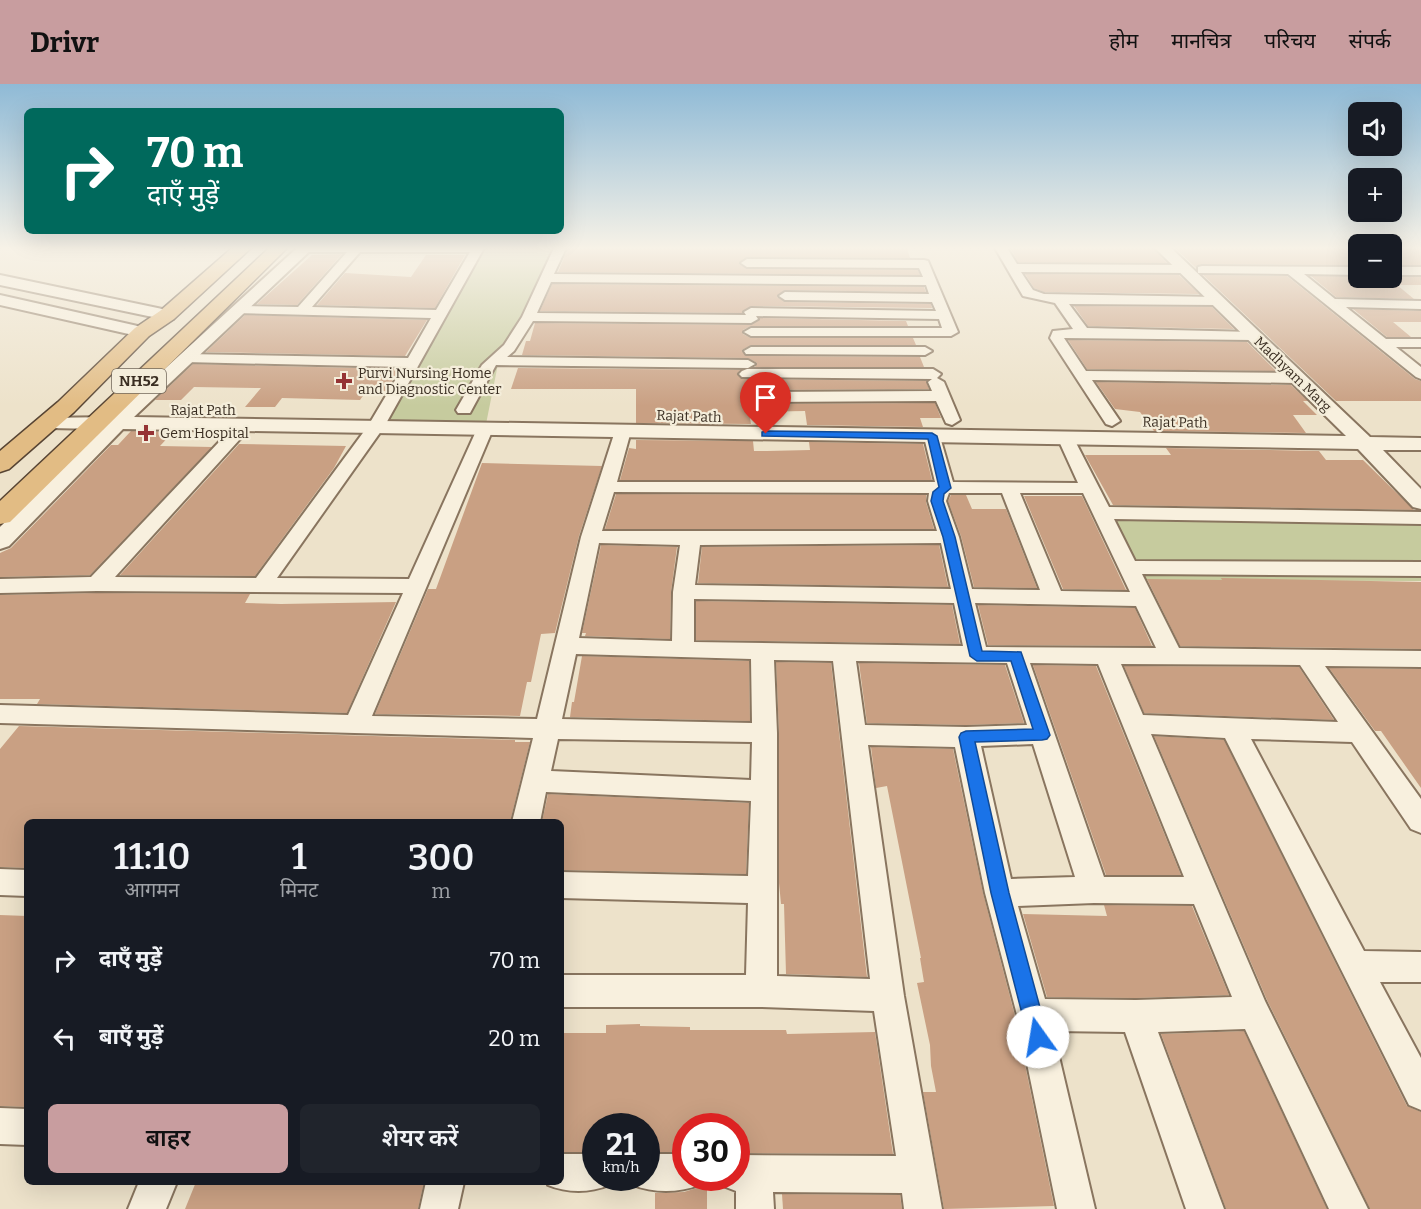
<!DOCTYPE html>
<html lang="hi">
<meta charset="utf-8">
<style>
body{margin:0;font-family:Bitter,"Noto Sans Devanagari",serif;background:#20242c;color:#f1f3f6;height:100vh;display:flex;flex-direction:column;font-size:22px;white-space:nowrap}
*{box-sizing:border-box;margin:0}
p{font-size:20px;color:#9ea1a6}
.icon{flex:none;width:33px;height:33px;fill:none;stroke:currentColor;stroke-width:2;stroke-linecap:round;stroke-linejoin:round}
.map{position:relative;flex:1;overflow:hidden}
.side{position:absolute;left:24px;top:735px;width:540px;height:366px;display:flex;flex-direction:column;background:#171b24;border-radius:9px;box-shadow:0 6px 24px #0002}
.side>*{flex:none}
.top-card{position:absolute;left:24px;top:24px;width:540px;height:126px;border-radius:9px;box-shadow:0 6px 24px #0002;background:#00695c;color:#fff;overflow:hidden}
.buttons{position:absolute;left:1348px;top:18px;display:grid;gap:12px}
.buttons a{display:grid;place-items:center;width:54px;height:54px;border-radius:9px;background:#171b24;box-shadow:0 6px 24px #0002;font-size:30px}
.speed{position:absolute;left:582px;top:1029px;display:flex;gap:12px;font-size:30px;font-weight:700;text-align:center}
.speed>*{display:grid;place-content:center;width:78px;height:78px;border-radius:50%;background:#171b24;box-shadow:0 6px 24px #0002;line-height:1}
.speed small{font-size:15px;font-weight:400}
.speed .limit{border:9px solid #d22;background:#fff;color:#111}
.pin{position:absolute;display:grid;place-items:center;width:51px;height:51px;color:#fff;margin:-62px -26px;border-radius:50% 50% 50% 0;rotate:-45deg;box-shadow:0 0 6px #0007}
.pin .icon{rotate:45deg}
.me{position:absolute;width:66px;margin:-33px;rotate:347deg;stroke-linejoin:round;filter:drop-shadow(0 0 4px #0008)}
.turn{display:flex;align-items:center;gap:21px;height:126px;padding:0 24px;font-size:27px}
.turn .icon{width:78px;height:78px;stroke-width:2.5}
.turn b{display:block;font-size:42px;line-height:51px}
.eta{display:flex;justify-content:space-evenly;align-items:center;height:102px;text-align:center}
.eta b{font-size:36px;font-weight:600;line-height:42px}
.action{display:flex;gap:12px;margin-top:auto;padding:12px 24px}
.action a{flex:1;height:69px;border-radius:9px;background:#c89d9f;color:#111;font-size:24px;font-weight:600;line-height:69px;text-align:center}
.action a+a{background:#20242c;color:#f1f3f6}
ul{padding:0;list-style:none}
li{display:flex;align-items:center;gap:18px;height:78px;padding:0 24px}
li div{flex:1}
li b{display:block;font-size:22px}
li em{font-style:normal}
header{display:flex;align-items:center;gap:36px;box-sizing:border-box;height:84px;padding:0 30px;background:#c89d9f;color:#111}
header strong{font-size:28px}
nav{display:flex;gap:33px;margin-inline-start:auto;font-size:21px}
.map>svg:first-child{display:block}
.green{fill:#c6cb9e}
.building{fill:#c9a083}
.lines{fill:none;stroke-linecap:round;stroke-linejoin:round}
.minor-casing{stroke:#89755f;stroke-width:4}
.tertiary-casing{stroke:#89755f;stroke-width:4}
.trunk-casing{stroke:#574433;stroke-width:3}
.minor{fill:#f8f0de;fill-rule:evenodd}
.tertiary{fill:#f8f0de;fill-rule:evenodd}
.trunk{fill:#e2bc84;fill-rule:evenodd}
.route{fill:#1a73e8;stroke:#114b97;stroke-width:1.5}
.poi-dot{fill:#953334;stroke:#f4edda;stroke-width:2}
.labels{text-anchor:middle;stroke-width:4.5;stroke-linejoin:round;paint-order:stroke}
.far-poi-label{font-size:14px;fill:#3a2e22;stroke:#f4edda;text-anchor:start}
.far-street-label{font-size:14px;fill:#3a2e22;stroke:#f4edda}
.shield{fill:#f4edda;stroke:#726759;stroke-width:1.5}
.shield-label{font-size:15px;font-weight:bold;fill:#3a2e22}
</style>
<header>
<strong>Drivr</strong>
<nav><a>होम</a><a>मानचित्र</a><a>परिचय</a><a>संपर्क</a></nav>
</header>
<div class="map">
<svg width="1421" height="1125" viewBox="0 0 1421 1125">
<rect width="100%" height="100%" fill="#ede2ca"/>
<g class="green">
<polygon points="478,164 569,164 499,275 485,345 364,343 413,279"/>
<polygon points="1104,432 1421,435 1421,497 1134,496"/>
</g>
<g class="building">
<polygon points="568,164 907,164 910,174 747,173 739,180 747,185 918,186 920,191 558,188"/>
<polygon points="1010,164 1153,164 1167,179 1018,178"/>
<polygon points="1175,164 1359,164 1359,181 1202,180 1196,182 1196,184"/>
<rect x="1392" y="164" width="29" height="17"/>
<polygon points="342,170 297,221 257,220 312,171"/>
<polygon points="426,171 465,171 435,224 317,221 345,189 411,193"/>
<polygon points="1025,190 1179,191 1199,210 1044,208 1034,204"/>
<polygon points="1203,191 1287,192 1415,295 1421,297 1421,317 1336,317"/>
<polygon points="1311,192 1421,193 1421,201 1397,201 1414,215 1336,213"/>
<polygon points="552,200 924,203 926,208 785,206 777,213 785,218 931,220 932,224 751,222 742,229 540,227"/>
<polygon points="1074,222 1212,223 1234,245 1088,242"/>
<polygon points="1353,225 1421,227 1421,238 1393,238 1411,253 1387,253"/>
<polygon points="245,231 427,236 405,272 206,268"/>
<polygon points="760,234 906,237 908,242 751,242 743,246 743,250 751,254 913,254 916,261 751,261 742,266 746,272 920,273 924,283 755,283 757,279 748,274 522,271 526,257 530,257 535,239 751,241"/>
<polygon points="1068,256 1247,258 1276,287 1087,285"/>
<polygon points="193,280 397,285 398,287 386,307 367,306 360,316 282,314 275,323 245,323 261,304 194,303 181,316 155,316"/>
<polygon points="518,284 740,286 737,290 742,295 926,297 929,305 750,306 740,314 750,320 935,319 941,334 920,334 923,343 807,341 805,327 749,328 751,340 636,339 636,305 511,305"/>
<polygon points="1096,298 1291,301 1308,317 1303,317 1317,331 1293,331 1306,349 1154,347 1140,328 1115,325"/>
<polygon points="131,347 173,348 160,362 212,363 90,491 0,493 0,469 11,464 111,361 118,361"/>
<polygon points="636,356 753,357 754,367 767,367 810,366 809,358 923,360 932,396 620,396 629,364 636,365"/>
<polygon points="239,360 346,362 334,384 255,492 120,491"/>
<polygon points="1166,364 1319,367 1326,376 1363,376 1414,426 1113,421 1085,371 1171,371"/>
<polygon points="482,379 602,382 579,452 555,549 541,550 531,598 527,598 520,632 375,630 428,505 436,505"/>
<polygon points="616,410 926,411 926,418 934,445 605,445"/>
<polygon points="951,411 966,411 972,425 1006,425 1037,504 974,503 961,452 948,417"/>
<polygon points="1024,412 1082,412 1126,506 1063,505"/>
<polygon points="601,461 677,463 671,508 670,555 585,552 586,549 582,549"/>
<polygon points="939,461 948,503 698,499 702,463"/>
<polygon points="1221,494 1421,498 1421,565 1180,562 1147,495 1222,496"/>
<polygon points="97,509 250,510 245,519 281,520 396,518 347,629 37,620 40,615 0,615 0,511"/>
<polygon points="696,517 952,521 960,560 696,556"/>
<polygon points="978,521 1135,524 1152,562 988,561"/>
<polygon points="582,572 749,577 750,637 570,633 572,618 574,618"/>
<polygon points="776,578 831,579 867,893 786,890 784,820 781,820 779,799 779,649"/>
<polygon points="859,579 1005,581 1024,639 966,641 867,639"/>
<polygon points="1033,581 1096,582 1181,791 1106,791"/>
<polygon points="1124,582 1299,583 1334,636 1144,629"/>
<polygon points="1329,584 1421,585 1421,704 1381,647 1375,647"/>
<polygon points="19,642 515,656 515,658 530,658 510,738 27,738 27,784 0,783 0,665"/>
<polygon points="1154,652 1224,656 1407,1022 1421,1028 1421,1125 1370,1125 1267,916"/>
<polygon points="871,663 953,665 983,809 1015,932 1054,1122 944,1125 923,1008 936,1008 931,982 930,961 917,899 924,898 920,874 921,874 887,702 876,704"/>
<polygon points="548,710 749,719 746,790 561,786 561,738 542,738"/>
<polygon points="1104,821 1192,822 1229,911 1136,914 1047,913 1023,830 1107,832"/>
<polygon points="0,831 27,832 27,1023 0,1022"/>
<polygon points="640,940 640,942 690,943 690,946 786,946 787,950 875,948 893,1070 736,1069 736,1042 685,1042 685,1068 646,1068 646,1042 596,1042 596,1068 561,1068 561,949 606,949 606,941"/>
<polygon points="1244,947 1327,1125 1226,1125 1161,950"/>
<polygon points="196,1098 424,1098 418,1125 185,1125"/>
<polygon points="703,1098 707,1098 707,1125 655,1125 655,1109 684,1108 700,1103"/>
<polygon points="782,1110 900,1111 902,1125 783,1125"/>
</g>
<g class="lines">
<defs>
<g id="minor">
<path d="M 300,164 L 484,164 L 384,343 L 277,494 L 409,495 L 477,345 L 485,340 L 491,341 L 493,345 L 372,632 L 537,635 L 581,453 L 615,347 L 623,342 L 631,347 L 617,398 L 935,398 L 924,353 L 932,348 L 940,353 L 953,398 L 1078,399 L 1058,355 L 1066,350 L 1074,355 L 1109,423 L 1421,428 L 1421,440 L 1114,435 L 1135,477 L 1421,478 L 1421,492 L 1142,490 L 1179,564 L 1421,567 L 1421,583 L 1325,582 L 1421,715 L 1421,749 L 1411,745 L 1352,658 L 1251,655 L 1364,867 L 1421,868 L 1421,898 L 1380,898 L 1421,974 L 1421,1026 L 1409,1021 L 1225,654 L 1151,650 L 1265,917 L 1368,1125 L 1329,1125 L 1245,945 L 1158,948 L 1224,1125 L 1186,1125 L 1125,948 L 1053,947 L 1095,1125 L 1057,1125 L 1017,931 L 985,809 L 955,663 L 868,661 L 904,912 L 942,1125 L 904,1125 L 902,1109 L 773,1108 L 774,1125 L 736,1125 L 736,1107 L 723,1102 L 719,1094 L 736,1094 L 736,1071 L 896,1072 L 874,927 L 761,923 L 561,923 L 561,891 L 746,891 L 748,819 L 561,814 L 561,788 L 748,792 L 751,717 L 546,708 L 540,738 L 512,738 L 533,654 L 0,639 L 0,621 L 348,631 L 403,509 L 97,507 L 0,509 L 0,495 L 91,493 L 238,338 L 244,336 L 252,341 L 250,344 L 115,493 L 256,494 L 368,342 L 403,283 L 185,278 L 178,274 L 185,270 L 408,274 L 431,234 L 236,229 L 234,226 L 236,223 L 241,222 L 298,223 L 347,168 L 305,168 ZM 360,168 L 470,168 L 436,226 L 312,223 ZM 614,408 L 929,409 L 928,417 L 937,447 L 602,447 ZM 949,409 L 1002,409 L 1040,506 L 972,505 L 959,453 L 946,417 ZM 1020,409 L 1083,409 L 1130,508 L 1061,507 ZM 599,459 L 680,461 L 673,508 L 672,557 L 579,554 ZM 941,459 L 951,505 L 695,501 L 700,461 ZM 694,515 L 954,519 L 963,562 L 694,558 ZM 975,519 L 1136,522 L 1156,564 L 986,563 ZM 576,570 L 751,575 L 752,639 L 562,635 ZM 774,576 L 833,577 L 870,895 L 777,892 L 777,649 ZM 856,577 L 1007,579 L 1027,641 L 966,643 L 865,641 ZM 1030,579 L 1098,580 L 1184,793 L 1104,793 ZM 1121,580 L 1300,581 L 1338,638 L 1143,631 ZM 558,655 L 752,658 L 751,696 L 551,687 ZM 1033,660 L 1075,793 L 1011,795 L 981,662 ZM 1094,819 L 1194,820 L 1232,913 L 1136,916 L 1045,915 L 1018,822 Z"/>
<path d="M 554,164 L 566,164 L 554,190 L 923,193 L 919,184 L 747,183 L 741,179 L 747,175 L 924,176 L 928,177 L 958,248 L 951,252 L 751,252 L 744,248 L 751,244 L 942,244 L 939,235 L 756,232 L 758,235 L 751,239 L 533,237 L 514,267 L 507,273 L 748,276 L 755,280 L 748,284 L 496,281 L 470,329 L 458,329 L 456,326 L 482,281 L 504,261 L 522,233 ZM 551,198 L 926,201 L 929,210 L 785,208 L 779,212 L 785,216 L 932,218 L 936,227 L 751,224 L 744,228 L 746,231 L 537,229 Z"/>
<polygon points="995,164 1007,164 1017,180 1184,181 1190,185 1184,189 1021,188 1033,206 1044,210 1217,213 1224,217 1217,221 1069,220 1087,244 1253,248 1260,252 1253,256 1064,254 1086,287 1297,289 1305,294 1297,299 1092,296 1120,337 1112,342 1106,340 1050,254 1053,247 1073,245 1055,219 1023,212"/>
<polygon points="1202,182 1359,183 1359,191 1304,190 1335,215 1421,217 1421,225 1346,223 1386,255 1421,255 1421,263 1396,263 1421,283 1421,295 1416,293 1288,190 1198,189 1198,183"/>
<rect x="1392" y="183" width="29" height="8"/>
<polygon points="751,263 925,263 932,267 925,271 746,270 744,267"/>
<polygon points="747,285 933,285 941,290 937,294 944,298 960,336 952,341 946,339 936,317 750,318 742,313 750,308 932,307 928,298 932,295 742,293 739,290 742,287"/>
<polygon points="0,785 27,786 27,812 0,811"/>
<polygon points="0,1024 27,1025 27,1061 0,1060"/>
<path d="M 561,1070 L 596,1070 L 596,1094 L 612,1094 L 609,1101 C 590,1109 567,1109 548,1101 L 547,1098 L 561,1098 Z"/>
<path d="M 646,1070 L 686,1070 L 686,1094 L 702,1094 L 699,1101 C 679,1109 653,1109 633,1101 L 630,1094 L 646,1094 Z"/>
<polygon points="139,1098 177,1098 166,1125 128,1125"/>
<polygon points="426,1098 464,1098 458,1125 420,1125"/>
</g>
<g id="tertiary">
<polygon points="297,164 313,164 134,333 1346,352 1155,164 1171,164 1370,353 1421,354 1421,366 1383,366 1421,405 1421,425 1413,423 1358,365 123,345 9,462 0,465 0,443 99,345 49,344 42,342 39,338 42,334 112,333"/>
<polygon points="0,191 167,226 173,227 176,231 173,235 167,236 0,201"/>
<polygon points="0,211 142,243 148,244 151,248 148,252 142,253 0,221"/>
</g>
<g id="trunk">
<polygon points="232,164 251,164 174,235 149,252 74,328 9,385 0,388 0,367 58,318 135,244 160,227"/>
<polygon points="269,164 287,164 10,438 0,440 0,417"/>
</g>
</defs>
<use href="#minor" class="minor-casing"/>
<use href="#tertiary" class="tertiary-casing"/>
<use href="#trunk" class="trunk-casing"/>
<use href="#minor" class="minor"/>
<use href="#tertiary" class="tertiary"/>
<use href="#trunk" class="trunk"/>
</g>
<linearGradient id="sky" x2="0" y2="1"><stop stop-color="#8fbad6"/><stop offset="0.51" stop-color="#f7f2e7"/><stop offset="1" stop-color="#f7f2e7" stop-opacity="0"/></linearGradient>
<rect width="1421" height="322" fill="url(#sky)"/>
<polygon class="route" points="766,347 932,349 937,352 951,404 944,410 943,417 955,453 982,567 1021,568 1050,651 1047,655 1042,656 975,658 1009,809 1048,953 1045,960 1038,963 1031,960 1028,953 991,809 959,653 961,649 966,647 1033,645 1011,577 977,577 970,572 943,453 931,417 933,408 939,403 928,355 762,352 762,348"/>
<g class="poi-dot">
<path d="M341 288h6v6h6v6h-6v6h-6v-6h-6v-6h6z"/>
<path d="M143 340h6v6h6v6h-6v6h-6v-6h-6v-6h6z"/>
</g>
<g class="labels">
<g class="far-poi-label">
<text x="358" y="294">Purvi Nursing Home<tspan x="358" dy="16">and Diagnostic Center</tspan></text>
<text x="160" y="354">Gem Hospital</text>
</g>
<g class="far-street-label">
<text transform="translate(1293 290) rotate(44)" y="5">Madhyam Marg</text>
<text x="203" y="331">Rajat Path</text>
<text transform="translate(689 332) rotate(2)" y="5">Rajat Path</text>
<text transform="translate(1175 338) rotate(1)" y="5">Rajat Path</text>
</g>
<rect class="shield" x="112" y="285" width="54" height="24" rx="4.5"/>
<g class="shield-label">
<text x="139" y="302">NH52</text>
</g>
</g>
</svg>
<div class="buttons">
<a><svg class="icon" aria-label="sound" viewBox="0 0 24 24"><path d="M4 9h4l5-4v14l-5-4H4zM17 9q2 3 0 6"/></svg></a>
<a>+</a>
<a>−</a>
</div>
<div class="speed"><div>21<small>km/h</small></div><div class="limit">30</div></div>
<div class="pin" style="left:766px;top:350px;background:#d93025"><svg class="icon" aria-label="arrive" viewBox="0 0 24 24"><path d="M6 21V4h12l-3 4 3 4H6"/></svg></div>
<svg class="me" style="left:1038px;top:953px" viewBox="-20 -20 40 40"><circle r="19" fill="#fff"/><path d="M0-13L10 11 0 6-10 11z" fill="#1a73e8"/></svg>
<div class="top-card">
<div class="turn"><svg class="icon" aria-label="right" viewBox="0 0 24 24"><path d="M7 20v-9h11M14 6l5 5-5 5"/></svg><div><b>70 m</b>दाएँ मुड़ें</div></div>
</div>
<section class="side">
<div class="eta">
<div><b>11:10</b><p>आगमन</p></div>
<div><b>1</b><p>मिनट</p></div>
<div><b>300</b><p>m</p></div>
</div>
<ul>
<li><svg class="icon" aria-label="right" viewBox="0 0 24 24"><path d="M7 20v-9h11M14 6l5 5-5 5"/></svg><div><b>दाएँ मुड़ें</b></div><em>70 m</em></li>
<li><svg class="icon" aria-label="left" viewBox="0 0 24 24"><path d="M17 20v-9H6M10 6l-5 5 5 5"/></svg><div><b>बाएँ मुड़ें</b></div><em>20 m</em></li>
</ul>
<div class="action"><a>बाहर</a><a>शेयर करें</a></div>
</section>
</div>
